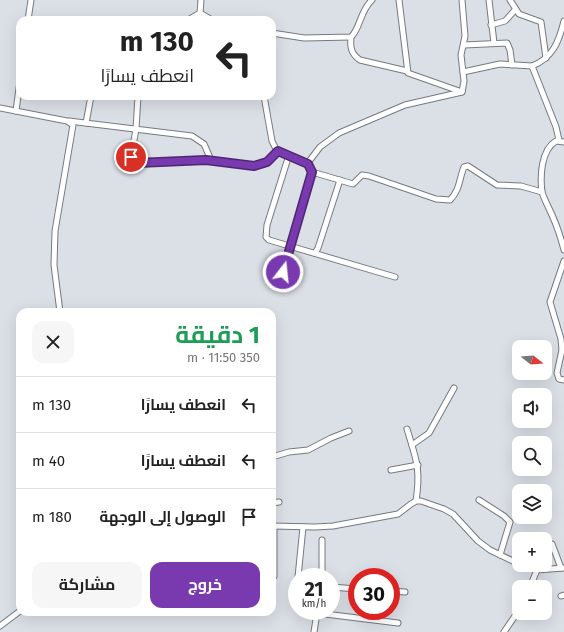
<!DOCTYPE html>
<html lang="ar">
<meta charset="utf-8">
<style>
body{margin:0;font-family:"Fira Sans",Cairo,sans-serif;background:#f6f6f6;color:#222;direction:rtl;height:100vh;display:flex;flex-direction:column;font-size:15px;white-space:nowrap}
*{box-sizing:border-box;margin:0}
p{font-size:13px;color:#767676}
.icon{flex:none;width:22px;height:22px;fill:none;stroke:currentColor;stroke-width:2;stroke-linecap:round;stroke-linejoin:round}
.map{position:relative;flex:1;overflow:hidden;direction:ltr}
.sheet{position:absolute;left:16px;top:308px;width:260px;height:308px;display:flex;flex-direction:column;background:#fff;border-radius:12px;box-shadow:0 4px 16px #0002;direction:rtl}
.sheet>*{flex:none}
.guide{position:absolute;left:16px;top:16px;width:260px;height:84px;border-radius:12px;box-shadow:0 4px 16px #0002;direction:rtl;background:#fff;color:#222;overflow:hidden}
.needle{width:26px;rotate:107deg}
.buttons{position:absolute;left:512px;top:340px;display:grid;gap:8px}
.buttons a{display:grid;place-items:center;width:40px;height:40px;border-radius:8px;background:#fff;box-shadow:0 4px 16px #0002;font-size:20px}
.speed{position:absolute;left:288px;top:568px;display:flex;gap:8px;font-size:20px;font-weight:700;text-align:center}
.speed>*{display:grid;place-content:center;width:52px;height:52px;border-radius:50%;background:#fff;box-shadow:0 4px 16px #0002;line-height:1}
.speed small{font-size:10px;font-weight:400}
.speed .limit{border:6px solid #d22;background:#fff;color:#111}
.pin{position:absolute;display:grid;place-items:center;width:34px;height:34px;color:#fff;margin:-17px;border:2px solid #fff;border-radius:50%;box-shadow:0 1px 4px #0007}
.me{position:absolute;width:44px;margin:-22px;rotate:16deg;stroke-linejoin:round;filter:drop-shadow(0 0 3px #0008)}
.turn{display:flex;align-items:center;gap:14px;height:84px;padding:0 16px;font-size:18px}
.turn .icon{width:52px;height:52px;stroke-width:2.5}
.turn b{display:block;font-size:28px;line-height:34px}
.round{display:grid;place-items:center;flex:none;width:42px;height:42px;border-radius:12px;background:#f6f6f6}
.overview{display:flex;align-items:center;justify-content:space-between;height:68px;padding:0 16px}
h1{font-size:24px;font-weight:700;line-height:30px;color:#1e9e55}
.cta{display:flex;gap:8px;margin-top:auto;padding:8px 16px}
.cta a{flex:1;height:46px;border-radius:12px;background:#7a3aaf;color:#fff;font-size:16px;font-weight:700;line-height:46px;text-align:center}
.cta a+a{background:#f6f6f6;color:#222}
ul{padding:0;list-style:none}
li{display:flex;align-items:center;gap:12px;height:56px;padding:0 16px;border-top:1px solid #e0e0e0}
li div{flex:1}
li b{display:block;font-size:15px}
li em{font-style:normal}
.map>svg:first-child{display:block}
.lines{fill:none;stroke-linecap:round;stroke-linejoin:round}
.minor-casing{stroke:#767a80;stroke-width:7}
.minor{stroke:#fff;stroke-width:5}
.route-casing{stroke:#4f2672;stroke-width:10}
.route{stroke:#7a3aaf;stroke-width:7}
</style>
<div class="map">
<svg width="564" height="632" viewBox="0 0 564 632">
<rect width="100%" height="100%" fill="#dbdfe6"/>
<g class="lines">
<defs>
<g id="minor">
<polyline points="399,0 408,73 462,92"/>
<polyline points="489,0 494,43"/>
<polyline points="510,0 519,14 541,22 546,58"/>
<polyline points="200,13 212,20"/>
<polyline points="28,20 31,0"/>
<polyline points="188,20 200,13 201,0"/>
<polyline points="491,25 505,21 515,10"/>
<path d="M 272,33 L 304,38 L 351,37 C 360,29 360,11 372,0"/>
<path d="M 351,37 C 350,47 351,54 360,60 L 407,71"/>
<polyline points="464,45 507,43 510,50 512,65"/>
<polyline points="463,72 500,64 532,66"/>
<polyline points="138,96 136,129 131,157 134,162 155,163 206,160 254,166 267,162 279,151 307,164 312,172"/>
<polyline points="264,96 272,141 277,151"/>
<polyline points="0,108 67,121 73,125 55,231 54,265 60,312"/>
<polyline points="16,111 20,81"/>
<polyline points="69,121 192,136 204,144 211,160"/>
<polyline points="86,123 91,96"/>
<path d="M 559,140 L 556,127 L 532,66 C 553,58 559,41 564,21"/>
<path d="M 564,142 L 556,141 C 541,150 540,176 542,192 C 544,199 549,208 552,215 C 557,226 561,238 564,250"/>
<polyline points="289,155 267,225 266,237 269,240 395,277"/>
<polyline points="307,164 320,147 339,133 405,105 462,92 464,81 461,55 465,36 462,0"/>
<polyline points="315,253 318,248 340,180"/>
<polyline points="564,261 550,302 561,339 562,350 564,350"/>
<path d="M 283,272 L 312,172 L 353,184 L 362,175 L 369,176 L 436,199 L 450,200 C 460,190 459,179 464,167 L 468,166 L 497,185 L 521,186 L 542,192"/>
<polyline points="562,350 557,373 559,379 564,380"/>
<path d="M 407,429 C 416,459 421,468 416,501"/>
<polyline points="412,445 429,433 454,388"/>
<polyline points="272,457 289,452 308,450 331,438 349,431"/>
<polyline points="391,470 418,465"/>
<polyline points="479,500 504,516 510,522 500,555"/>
<polyline points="272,503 279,502"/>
<polyline points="272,526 315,527 333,526 398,514 411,504 416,501 421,501 444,509 453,514 478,541 490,550 519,564"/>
<polyline points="274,526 274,576"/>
<polyline points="552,544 561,568"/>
<polyline points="522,565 537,570 564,568"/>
<polyline points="298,577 303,527"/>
<polyline points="322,577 322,540"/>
<polyline points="331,587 357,589"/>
<polyline points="530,587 537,570"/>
<polyline points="391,591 405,592"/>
<polyline points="561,596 564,595"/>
<polyline points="0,626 20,611"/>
<polyline points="314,632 317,613 398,623"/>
<polyline points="504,632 519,610"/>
</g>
</defs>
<use href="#minor" class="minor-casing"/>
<use href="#minor" class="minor"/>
</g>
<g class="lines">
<defs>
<polyline id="route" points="131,157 132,160 137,163 206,160 254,166 267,162 278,151 308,164 312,172 283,272"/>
</defs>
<use href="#route" class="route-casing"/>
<use href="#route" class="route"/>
</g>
</svg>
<div class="buttons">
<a><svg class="needle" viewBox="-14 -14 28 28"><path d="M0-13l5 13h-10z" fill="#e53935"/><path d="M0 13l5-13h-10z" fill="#767676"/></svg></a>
<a><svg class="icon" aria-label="sound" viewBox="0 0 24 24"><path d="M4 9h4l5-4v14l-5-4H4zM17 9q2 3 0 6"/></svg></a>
<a><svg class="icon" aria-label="search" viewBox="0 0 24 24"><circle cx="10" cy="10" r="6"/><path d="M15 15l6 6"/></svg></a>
<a><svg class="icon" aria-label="layers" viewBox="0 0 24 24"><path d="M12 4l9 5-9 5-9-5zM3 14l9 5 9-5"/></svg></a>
<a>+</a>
<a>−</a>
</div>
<div class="speed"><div>21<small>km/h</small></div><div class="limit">30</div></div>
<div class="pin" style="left:131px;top:157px;background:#d93025"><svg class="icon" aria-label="arrive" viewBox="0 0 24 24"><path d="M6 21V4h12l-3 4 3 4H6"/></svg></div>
<svg class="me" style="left:283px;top:272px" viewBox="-20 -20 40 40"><circle r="17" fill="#7a3aaf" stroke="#fff" stroke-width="3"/><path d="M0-11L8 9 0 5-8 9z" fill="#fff"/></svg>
<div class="guide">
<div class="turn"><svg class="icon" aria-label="left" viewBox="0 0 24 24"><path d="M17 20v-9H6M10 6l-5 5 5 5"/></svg><div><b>130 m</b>انعطف يسارًا</div></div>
</div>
<section class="sheet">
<div class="overview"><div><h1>1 دقيقة</h1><p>350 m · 11:50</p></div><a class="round"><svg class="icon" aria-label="close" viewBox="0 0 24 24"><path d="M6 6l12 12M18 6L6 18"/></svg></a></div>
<ul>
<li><svg class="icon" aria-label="left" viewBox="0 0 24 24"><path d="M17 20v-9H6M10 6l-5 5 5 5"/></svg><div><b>انعطف يسارًا</b></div><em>130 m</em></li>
<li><svg class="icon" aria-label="left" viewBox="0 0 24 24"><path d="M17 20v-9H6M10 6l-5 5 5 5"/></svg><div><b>انعطف يسارًا</b></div><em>40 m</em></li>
<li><svg class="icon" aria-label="arrive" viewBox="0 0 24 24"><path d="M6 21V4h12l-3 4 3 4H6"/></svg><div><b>الوصول إلى الوجهة</b></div><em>180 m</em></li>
</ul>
<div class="cta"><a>خروج</a><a>مشاركة</a></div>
</section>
</div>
